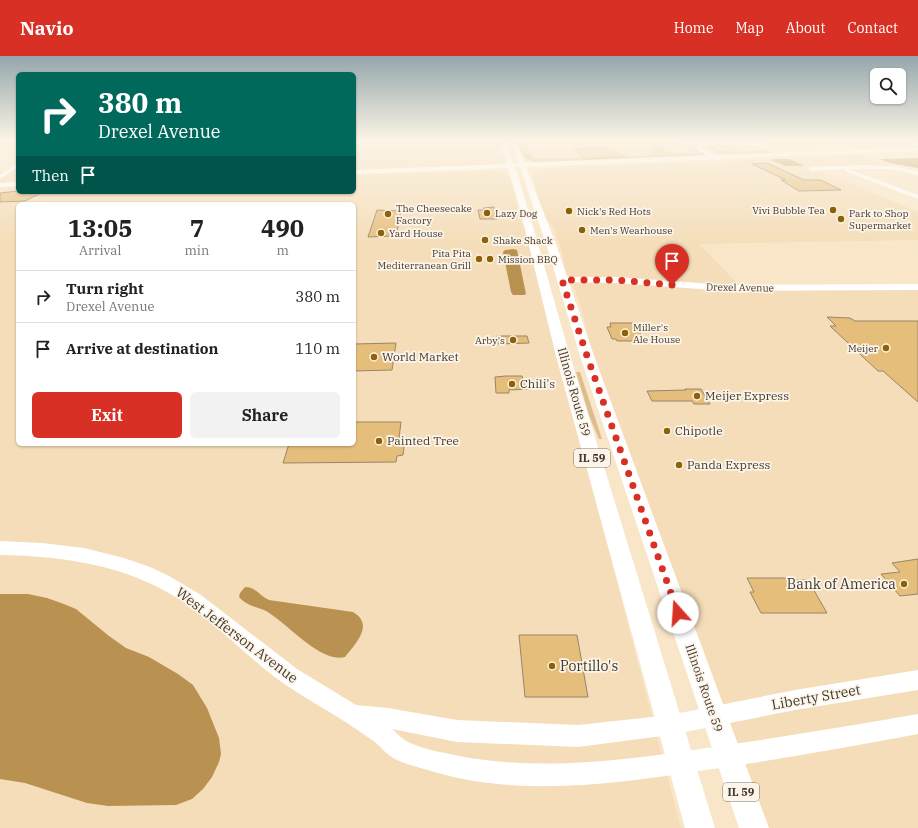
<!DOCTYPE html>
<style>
body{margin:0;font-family:"IBM Plex Serif",serif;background:#f2f2f2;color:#222;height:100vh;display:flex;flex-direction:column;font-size:15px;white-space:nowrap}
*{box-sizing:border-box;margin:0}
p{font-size:13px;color:#767676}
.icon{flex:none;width:22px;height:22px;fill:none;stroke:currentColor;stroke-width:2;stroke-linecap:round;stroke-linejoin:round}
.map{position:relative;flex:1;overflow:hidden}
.sheet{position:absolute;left:16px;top:146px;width:340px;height:244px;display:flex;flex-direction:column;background:#fff;border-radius:6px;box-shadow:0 1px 3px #0004}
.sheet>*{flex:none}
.banner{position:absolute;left:16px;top:16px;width:340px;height:122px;border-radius:6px;box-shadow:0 1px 3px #0004;background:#00695c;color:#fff;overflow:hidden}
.fabs{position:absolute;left:870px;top:12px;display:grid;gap:8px}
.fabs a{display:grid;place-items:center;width:36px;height:36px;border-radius:6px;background:#fff;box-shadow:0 1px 3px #0004;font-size:20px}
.pin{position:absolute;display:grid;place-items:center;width:34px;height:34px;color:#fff;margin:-41px -17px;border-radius:50% 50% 50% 0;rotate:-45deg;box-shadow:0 0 4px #0007}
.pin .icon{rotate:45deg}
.me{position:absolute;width:44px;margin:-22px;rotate:341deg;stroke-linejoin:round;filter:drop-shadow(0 0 3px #0008)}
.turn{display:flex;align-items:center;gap:14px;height:84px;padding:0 16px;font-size:18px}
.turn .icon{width:52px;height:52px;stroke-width:2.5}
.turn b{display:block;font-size:28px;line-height:34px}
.then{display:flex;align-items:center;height:38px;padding:0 16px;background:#0003;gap:8px;font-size:15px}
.eta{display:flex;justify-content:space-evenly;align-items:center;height:68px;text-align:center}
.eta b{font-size:24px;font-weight:800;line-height:28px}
.cta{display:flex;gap:8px;margin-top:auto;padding:8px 16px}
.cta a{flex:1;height:46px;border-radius:6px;background:#d93025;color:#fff;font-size:16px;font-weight:800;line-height:46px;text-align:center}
.cta a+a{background:#f2f2f2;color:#222}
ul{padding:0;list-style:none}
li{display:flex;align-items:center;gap:12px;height:52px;padding:0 16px;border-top:1px solid #e0e0e0}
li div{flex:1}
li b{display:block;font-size:15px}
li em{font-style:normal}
header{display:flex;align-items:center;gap:24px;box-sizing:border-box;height:56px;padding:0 20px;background:#d93025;color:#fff}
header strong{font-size:19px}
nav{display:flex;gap:22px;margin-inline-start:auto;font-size:14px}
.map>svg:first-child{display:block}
.built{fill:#f4ddb8;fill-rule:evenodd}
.green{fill:#dcbd8d}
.water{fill:#b99251}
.building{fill:#e6be7b;stroke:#97866b}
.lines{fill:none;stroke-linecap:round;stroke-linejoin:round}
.minor{fill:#fff;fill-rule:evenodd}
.major{fill:#fff;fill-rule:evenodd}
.route{stroke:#d93025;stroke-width:7;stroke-dasharray:0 12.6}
.poi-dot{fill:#8c6205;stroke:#fdf5e9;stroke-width:1.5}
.labels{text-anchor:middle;stroke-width:3.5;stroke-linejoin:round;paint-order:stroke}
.far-poi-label{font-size:10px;fill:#423a2e;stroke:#fdf5e9;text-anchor:start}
.far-street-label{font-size:10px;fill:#423a2e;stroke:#fdf5e9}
.shield{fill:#fdf5e9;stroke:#7a7266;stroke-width:1}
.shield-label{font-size:11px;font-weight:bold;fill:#423a2e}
.poi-label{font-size:12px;fill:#423a2e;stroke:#fdf5e9;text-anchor:start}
.street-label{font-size:12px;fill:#423a2e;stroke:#fdf5e9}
.near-poi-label{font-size:14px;fill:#423a2e;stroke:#fdf5e9;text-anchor:end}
.near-street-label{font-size:14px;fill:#423a2e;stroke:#fdf5e9}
</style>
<header>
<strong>Navio</strong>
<nav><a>Home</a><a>Map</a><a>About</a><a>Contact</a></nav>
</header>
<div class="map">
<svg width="918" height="772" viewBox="0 0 918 772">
<rect width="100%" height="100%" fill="#f9e6c8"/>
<g class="built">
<polygon points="354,84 499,84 504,105 499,108 354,115"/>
<polygon points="516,84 706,84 705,86 708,87 736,87 739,90 755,90 773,97 534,106 528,105 523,101"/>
<polygon points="833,84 918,84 918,92 861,94"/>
<polygon points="860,99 889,109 890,111 815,112 918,156 918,184 699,188 742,232 918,232 918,772 767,772 649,466 589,284 581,252 574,230 566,217 562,196 553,171 546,162 537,138 532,117 540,114 560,112"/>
<polygon points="18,111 18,127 0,128 0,123"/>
<path d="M 493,115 L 507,118 L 511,123 L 519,162 L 524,171 L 530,193 L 681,772 L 0,772 L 0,132 L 18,131 L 18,136 L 354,136 L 354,119 ZM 18,148 L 354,148 L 354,388 L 18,388 Z"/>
</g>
<g class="green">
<polygon points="516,84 525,84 528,91 531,91 528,91 530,95 533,95 530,96 534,102 537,103 645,100 655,98 653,94 657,86 663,87 659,87 658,89 661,90 659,90 667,94 666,95 676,98 698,97 687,89 667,87 693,89 695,92 706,99 536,106 524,102"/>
<polygon points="709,89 727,90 728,91 714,92 725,96 734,95 721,92 730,92 739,96 765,94 758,92 773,97 724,98 716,96 706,90"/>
<polygon points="576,316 580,316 602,383 599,383 590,362"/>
</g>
<g class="water">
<polygon points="918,102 918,112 889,107 880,103"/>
<polygon points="774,103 789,103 805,110 785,110 771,104"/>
<polygon points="513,193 517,194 526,238 524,239 513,239 511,236 503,196 505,194"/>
<path d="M 245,531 C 256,531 260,540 269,544 L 353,556 C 375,569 355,588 345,601 C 321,608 286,566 266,555 C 256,550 248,551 239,541 L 240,537 Z"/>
<polygon points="0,538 28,538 47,542 64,548 76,553 109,580 126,592 149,601 178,618 193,629 207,652 219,682 221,698 219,706 212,721 203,733 192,743 176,749 108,750 87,747 25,727 0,723"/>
</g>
<g class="building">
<polygon points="598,92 612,92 625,101 586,103 574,93"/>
<polygon points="767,107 804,124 821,124 841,134 799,135 781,124 786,124 752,108"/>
<polygon points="18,135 18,137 41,137 25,145 0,146 0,137"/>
<polygon points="494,151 497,163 480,163 478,154 484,154 484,152"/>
<polygon points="377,154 401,155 397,176 394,176 394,180 368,181"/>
<polygon points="827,261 850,262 855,265 918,265 918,346 883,315 878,315 830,270 836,270"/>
<polygon points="610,267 635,267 643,283 634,283 635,285 617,285 616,283 612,283 607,271 611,271"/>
<polygon points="497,280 527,280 529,287 498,288"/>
<polygon points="396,287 392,314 354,315 354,288"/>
<polygon points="506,320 522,320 523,325 528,325 530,333 509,334 509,337 496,337 495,321"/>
<polygon points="685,333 701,333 710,348 694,348 692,345 652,345 647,335 686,334"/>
<polygon points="354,366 401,366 399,382 405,382 403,399 397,400 396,406 283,407 289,388 354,388"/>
<polygon points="918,503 918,538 900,540 881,518 900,516 892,507"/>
<polygon points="747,522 786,522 787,524 808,524 827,557 761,557 750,536 754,536"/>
<polygon points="519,579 577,579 588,641 525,641"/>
</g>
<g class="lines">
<g class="minor">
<polygon points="0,84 10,84 0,86"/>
<polygon points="651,84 695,87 766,87 768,88 766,89 699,89 703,93 721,102 722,103 719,105 699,95 694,89"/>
<polygon points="848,84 872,84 841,87 839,86"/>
<polygon points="902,84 918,87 918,89 902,85"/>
<polygon points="18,107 18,111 0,123 0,119"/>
<polygon points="864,109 891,110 918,115 918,119 891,113 848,113 918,139 918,143 845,115 846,113 811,115 808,113 811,111"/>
<polygon points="562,221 617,221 727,229 918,228 918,234 727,235 617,227 559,226 558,224"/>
<path d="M 0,485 L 42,487 L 84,492 L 124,502 L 150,511 L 169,520 L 201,539 L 297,613 L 356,649 L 388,652 L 457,664 L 578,669 L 670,659 L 795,634 L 918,614 L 918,634 L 795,654 L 670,679 L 578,691 L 457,686 L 392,673 C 397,677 402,683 408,686 C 425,694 445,697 464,701 C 544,715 627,704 707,692 C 777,682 848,670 918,658 L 918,678 C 850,691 781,703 713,713 C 620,727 519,743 428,714 C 417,711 405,708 395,703 C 387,699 382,692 376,687 C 367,680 357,674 347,667 C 324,652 299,639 276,622 C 246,599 219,571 188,549 C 132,510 67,500 0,499 Z"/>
</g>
<g class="major">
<polygon points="500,84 506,84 513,108 518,107 510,84 516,84 525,107 918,91 918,95 526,111 557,191 594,300 769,772 739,772 580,300 547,191 520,111 515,111 528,153 570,300 715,772 685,772 556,300 520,153 508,112 354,118 354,114 507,108"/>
<polygon points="18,126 18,130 0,131 0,127"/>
</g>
</g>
<linearGradient id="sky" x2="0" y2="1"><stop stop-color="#95a6ac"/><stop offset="0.44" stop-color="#fcf4e6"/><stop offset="1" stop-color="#fcf4e6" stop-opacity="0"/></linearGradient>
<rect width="918" height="192" fill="url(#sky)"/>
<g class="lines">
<polyline class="route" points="672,229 617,224 562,224 587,300 678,557"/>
</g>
<g class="poi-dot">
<circle cx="833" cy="154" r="4"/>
<circle cx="569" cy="155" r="4"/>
<circle cx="487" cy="157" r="4"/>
<circle cx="388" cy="158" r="4"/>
<circle cx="841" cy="163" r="4"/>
<circle cx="582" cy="174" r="4"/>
<circle cx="381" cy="177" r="4"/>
<circle cx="485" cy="184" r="4"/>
<circle cx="479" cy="203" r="4"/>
<circle cx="490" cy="203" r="4"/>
<circle cx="625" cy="277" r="4"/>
<circle cx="513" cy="284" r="4"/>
<circle cx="886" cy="292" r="4"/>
<circle cx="374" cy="301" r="4"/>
<circle cx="512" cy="328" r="4"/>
<circle cx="697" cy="340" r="4"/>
<circle cx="667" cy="375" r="4"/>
<circle cx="379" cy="385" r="4"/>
<circle cx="679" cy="409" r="4"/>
<circle cx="904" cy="528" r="4"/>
<circle cx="552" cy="610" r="4"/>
</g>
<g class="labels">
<g class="far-poi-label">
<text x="396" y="156">The Cheesecake<tspan x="396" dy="12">Factory</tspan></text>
<text x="825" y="158" text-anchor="end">Vivi Bubble Tea</text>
<text x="577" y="159">Nick's Red Hots</text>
<text x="495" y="161">Lazy Dog</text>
<text x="849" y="161">Park to Shop<tspan x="849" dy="12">Supermarket</tspan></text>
<text x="590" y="178">Men's Wearhouse</text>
<text x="389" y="181">Yard House</text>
<text x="493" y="188">Shake Shack</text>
<text x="471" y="201" text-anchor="end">Pita Pita<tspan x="471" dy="12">Mediterranean Grill</tspan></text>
<text x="498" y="207">Mission BBQ</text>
<text x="633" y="275">Miller's<tspan x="633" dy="12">Ale House</tspan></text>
<text x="505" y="288" text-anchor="end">Arby's</text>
<text x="878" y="296" text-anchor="end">Meijer</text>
</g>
<g class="far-street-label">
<text transform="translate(740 231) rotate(1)" y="4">Drexel Avenue</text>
</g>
<g class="shield">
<rect x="574" y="393" width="36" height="18" rx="3"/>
<rect x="723" y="727" width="36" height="18" rx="3"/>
</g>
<g class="shield-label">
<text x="592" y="406">IL 59</text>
<text x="741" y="740">IL 59</text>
</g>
<g class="poi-label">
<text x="382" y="305">World Market</text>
<text x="520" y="332">Chili's</text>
<text x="705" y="344">Meijer Express</text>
<text x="675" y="379">Chipotle</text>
<text x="387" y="389">Painted Tree</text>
<text x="687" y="413">Panda Express</text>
</g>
<g class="street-label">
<text transform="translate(574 336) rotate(74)" y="4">Illinois Route 59</text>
<text transform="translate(704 632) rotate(71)" y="4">Illinois Route 59</text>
</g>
<g class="near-poi-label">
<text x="896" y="533">Bank of America</text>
<text x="560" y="615" text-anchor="start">Portillo's</text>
</g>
<g class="near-street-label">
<text transform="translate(237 579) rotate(37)" y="5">West Jefferson Avenue</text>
<text transform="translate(816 641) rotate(-10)" y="5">Liberty Street</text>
</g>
</g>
</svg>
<div class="fabs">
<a><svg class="icon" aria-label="search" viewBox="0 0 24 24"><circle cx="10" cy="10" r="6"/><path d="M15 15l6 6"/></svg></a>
</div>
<div class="pin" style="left:672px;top:229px;background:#d93025"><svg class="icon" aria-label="arrive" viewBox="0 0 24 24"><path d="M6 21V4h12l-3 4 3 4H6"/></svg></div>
<svg class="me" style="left:678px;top:557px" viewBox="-20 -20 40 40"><circle r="19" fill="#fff"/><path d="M0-13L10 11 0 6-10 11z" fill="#d93025"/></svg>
<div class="banner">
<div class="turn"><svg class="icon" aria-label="right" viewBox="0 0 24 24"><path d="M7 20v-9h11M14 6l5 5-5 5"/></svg><div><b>380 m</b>Drexel Avenue</div></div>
<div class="then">Then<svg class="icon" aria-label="arrive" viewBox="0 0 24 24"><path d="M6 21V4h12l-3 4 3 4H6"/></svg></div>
</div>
<section class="sheet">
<div class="eta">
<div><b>13:05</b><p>Arrival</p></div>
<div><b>7</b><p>min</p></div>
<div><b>490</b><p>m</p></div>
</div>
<ul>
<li><svg class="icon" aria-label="right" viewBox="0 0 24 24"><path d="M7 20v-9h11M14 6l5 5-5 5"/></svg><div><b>Turn right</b><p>Drexel Avenue</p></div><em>380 m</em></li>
<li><svg class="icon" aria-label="arrive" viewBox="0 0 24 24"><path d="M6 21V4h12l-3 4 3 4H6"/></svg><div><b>Arrive at destination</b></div><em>110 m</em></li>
</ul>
<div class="cta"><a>Exit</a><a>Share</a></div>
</section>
</div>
